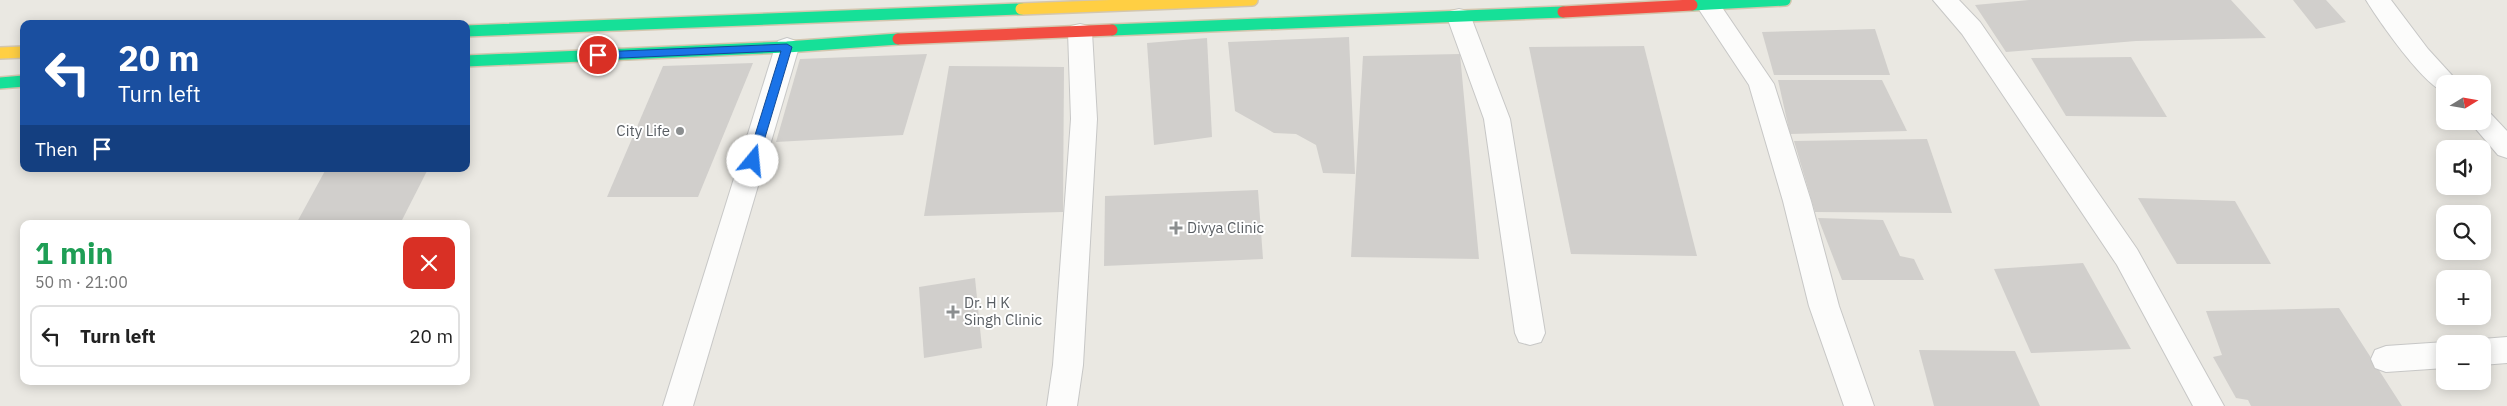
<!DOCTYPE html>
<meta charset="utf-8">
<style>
body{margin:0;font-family:"IBM Plex Sans",sans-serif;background:#f6f6f6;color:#222;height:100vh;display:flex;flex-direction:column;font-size:19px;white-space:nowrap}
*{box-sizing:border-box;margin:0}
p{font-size:16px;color:#767676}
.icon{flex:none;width:28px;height:28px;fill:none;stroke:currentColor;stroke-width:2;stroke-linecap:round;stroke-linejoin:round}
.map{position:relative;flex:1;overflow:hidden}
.side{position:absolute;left:20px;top:220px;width:450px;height:165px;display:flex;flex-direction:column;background:#fff;border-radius:10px;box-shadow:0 2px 12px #0003}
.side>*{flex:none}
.hud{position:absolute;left:20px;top:20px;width:450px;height:152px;border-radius:10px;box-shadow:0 2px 12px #0003;background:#1a4fa0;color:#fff;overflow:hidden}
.needle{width:32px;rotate:79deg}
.buttons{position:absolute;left:2436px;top:75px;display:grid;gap:10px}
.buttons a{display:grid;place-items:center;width:55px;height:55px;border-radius:10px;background:#fff;box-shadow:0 2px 12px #0003;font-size:25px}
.pin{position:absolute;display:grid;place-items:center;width:42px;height:42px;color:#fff;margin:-21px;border:2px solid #fff;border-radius:50%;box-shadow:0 1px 5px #0007}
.me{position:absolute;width:55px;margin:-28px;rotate:17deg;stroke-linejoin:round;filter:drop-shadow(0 0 4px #0008)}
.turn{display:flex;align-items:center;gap:18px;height:105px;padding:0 15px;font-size:22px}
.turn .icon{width:65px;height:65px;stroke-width:2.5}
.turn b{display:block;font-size:35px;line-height:42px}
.then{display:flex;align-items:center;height:48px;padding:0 15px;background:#0003;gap:10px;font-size:19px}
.round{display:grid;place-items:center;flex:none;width:52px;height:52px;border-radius:10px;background:#f6f6f6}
.headline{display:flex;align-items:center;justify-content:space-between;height:85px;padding:0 15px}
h1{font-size:30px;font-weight:700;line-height:38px;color:#1e9e55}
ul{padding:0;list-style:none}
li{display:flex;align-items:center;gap:15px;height:62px;margin:0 10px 8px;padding:0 5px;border:2px solid #e0e0e0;border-radius:10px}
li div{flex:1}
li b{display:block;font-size:19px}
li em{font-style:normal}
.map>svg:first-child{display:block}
.building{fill:#d1cfcc}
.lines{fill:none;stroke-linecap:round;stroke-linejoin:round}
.street-casing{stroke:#c7c7c6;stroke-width:2}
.fast-casing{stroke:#d3c6ae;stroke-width:14}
.slow-casing{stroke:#d3c6ae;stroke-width:14}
.jam-casing{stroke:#d3c6ae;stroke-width:14}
.street{fill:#fcfcfb;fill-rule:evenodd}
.fast{stroke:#16e098;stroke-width:11}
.slow{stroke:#ffcf43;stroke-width:11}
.jam{stroke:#f24e42;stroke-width:11}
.route{fill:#1a73e8;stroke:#114b97}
.poi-dot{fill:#8b8e8f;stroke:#fff;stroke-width:2}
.labels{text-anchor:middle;stroke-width:4;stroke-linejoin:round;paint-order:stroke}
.poi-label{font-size:15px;fill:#585d62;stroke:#fff;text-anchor:start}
</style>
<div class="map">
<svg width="2507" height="406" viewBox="0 0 2507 406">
<rect width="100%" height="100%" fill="#eae8e2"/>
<g class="building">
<polygon points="2029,0 2231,0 2266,38 2136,41 2006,52 1975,5"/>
<polygon points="2293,0 2326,0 2346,22 2316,29"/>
<polygon points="1875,29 1890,75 1774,75 1762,32"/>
<polygon points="1349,37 1355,174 1323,173 1316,145 1296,134 1274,133 1235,111 1228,42"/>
<polygon points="1207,38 1212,137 1154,145 1147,43"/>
<polygon points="1644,46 1697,256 1571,254 1529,47"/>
<polygon points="927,54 903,135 776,142 800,59"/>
<polygon points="1460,54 1479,259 1351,257 1363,56"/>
<polygon points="2131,57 2167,117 2066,116 2031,58"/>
<polygon points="753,63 698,197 607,197 663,66"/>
<polygon points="949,66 1064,67 1063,212 924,216"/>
<polygon points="1778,80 1882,80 1907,131 1790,134"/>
<polygon points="1927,139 1952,213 1815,212 1794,141"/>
<polygon points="326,169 428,169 400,224 296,224"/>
<polygon points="1258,190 1263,259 1104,266 1105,196"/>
<polygon points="2138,198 2235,201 2271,264 2177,264"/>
<polygon points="1818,218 1883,220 1900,256 1914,259 1924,280 1842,280"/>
<polygon points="2083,263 2131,349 2031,353 1994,269"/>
<polygon points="975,278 982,348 924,358 919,287"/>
<polygon points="2339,308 2402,406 2251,406 2248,400 2236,398 2213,357 2222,355 2206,311"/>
<polygon points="1919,350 2015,351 2040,406 1934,406"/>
</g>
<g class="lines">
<defs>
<g id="street">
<polygon points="1699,0 1717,0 1774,84 1811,201 1839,306 1874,406 1844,406 1809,306 1783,201 1749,85 1696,5"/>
<polygon points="1933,0 1959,0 1980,22 2137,249 2224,406 2193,406 2117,265 1962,34"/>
<path d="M 2366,0 L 2391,0 L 2428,49 L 2460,84 L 2445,84 L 2445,92 C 2424,86 2379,21 2366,0 Z"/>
<polygon points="1459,9 1468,11 1471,17 1510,119 1545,333 1541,342 1530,345 1519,342 1515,333 1484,119 1447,17 1450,11"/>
<polygon points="1080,24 1089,26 1092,32 1097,119 1083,365 1077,406 1047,406 1053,365 1071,119 1068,32 1071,26"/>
<polygon points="787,38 796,41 799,47 693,406 663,406 775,47 778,41"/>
<polygon points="2482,112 2491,114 2507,131 2507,158 2498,155 2469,121 2482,121"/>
<polygon points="2507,337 2507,363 2482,365 2482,344 2471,343 2482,339"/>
<polygon points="2445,342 2449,344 2445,344 2445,368 2386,372 2375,368 2371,359 2375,350 2386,346"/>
</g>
<g id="fast">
<polyline points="1692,5 1785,0"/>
<polyline points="1112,30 1563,12"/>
<polyline points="466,31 1021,9"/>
<polyline points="466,61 787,47 898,39"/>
<polyline points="0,83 24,81"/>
</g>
<g id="slow">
<polyline points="1021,9 1252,0"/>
<polyline points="0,53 24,52"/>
</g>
<g id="jam">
<polyline points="1563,12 1692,5"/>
<polyline points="898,39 1112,30"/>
</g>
</defs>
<use href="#street" class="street-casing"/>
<use href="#fast" class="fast-casing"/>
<use href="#slow" class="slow-casing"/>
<use href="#jam" class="jam-casing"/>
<use href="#street" class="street"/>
<use href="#fast" class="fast"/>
<use href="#slow" class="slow"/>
<use href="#jam" class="jam"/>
</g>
<polygon class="route" points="787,44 792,47 758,161 753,165 747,161 781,51 598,59 593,55 598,52"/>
<g class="poi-dot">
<circle cx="680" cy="131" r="5"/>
<path d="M1173.5 220.5h5v5h5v5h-5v5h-5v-5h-5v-5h5z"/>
<path d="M950.5 304.5h5v5h5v5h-5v5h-5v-5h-5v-5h5z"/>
</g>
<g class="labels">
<g class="poi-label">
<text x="670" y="136" text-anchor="end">City Life</text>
<text x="1187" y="233">Divya Clinic</text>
<text x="964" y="308">Dr. H K<tspan x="964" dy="17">Singh Clinic</tspan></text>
</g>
</g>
</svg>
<div class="buttons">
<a><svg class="needle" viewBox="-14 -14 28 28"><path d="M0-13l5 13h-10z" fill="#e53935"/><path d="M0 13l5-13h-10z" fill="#767676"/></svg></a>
<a><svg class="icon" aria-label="sound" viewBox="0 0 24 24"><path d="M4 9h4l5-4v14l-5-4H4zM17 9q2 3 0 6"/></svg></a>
<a><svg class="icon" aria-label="search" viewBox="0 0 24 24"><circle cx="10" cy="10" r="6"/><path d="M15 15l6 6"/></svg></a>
<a>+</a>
<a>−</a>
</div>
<div class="pin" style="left:598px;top:55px;background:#d93025"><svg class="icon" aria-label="arrive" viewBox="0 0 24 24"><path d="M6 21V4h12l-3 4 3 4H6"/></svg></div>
<svg class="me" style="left:753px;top:161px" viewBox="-20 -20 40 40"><circle r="19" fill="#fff"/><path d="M0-13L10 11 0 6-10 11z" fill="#1a73e8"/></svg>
<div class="hud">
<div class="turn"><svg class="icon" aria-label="left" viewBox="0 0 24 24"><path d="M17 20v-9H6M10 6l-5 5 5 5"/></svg><div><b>20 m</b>Turn left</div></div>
<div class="then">Then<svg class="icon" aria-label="arrive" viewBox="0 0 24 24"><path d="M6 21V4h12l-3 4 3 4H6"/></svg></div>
</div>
<section class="side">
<div class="headline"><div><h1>1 min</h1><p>50 m · 21:00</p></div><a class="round" style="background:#d93025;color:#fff"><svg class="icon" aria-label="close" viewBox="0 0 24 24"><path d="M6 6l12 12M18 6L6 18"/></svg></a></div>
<ul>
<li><svg class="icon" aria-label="left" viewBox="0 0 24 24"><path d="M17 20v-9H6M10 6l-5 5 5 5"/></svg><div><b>Turn left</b></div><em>20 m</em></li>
</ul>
</section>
</div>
